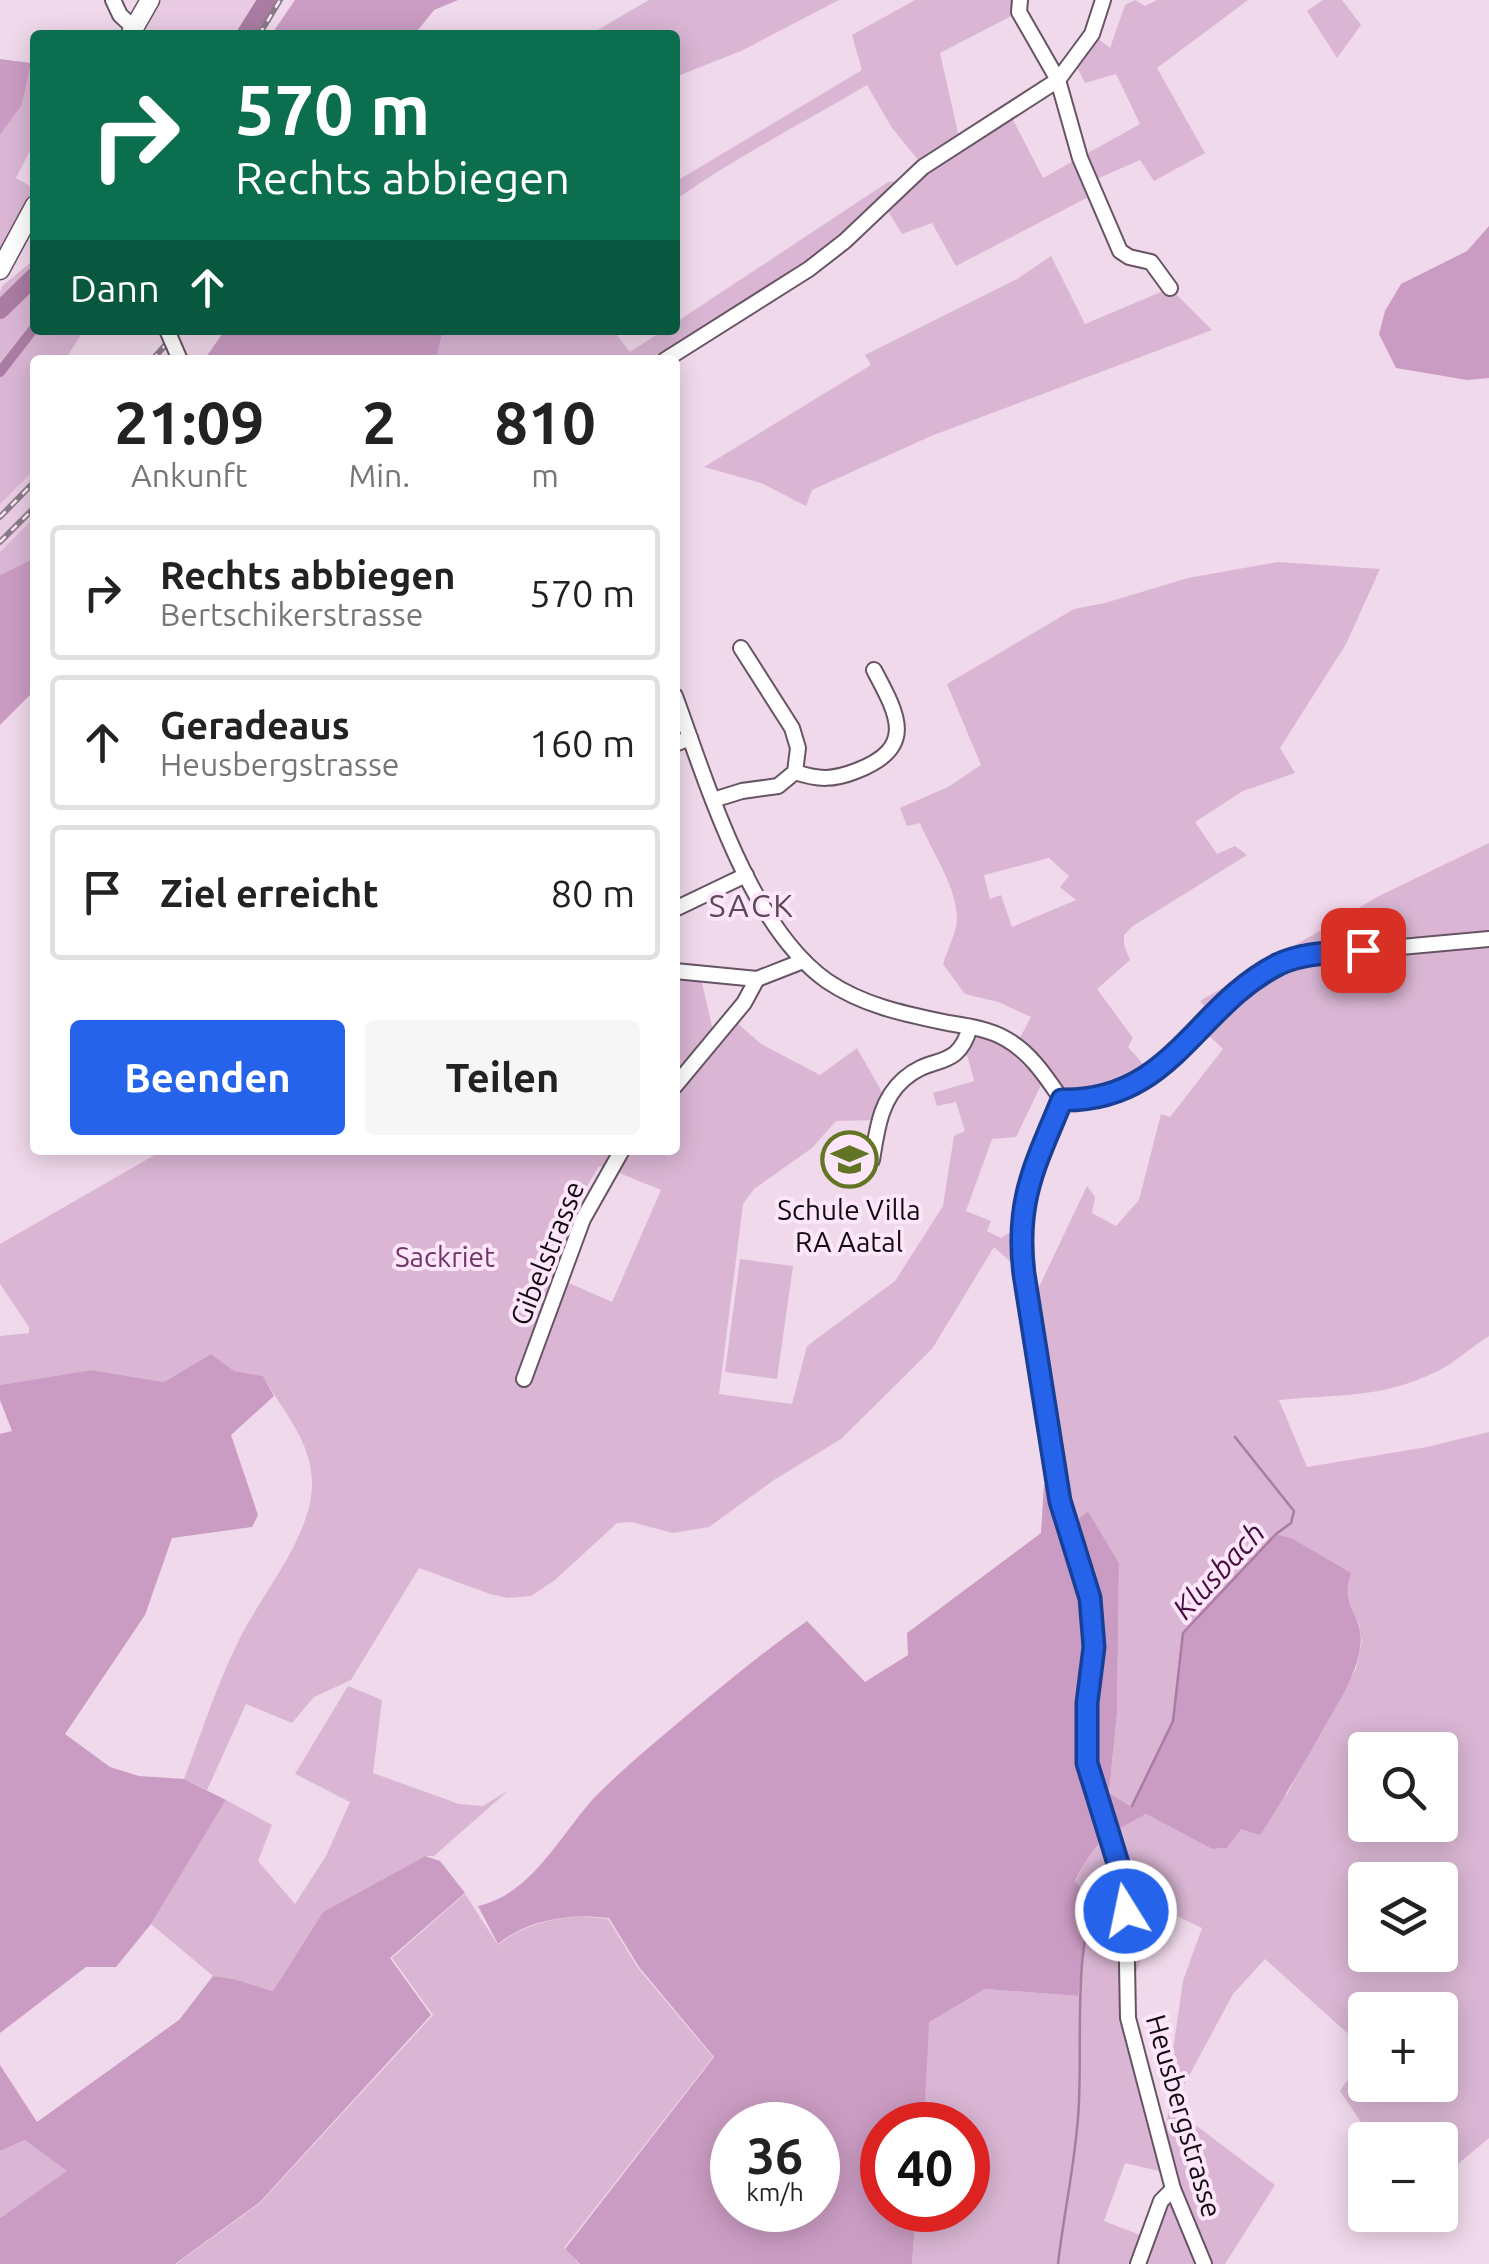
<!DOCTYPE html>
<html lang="de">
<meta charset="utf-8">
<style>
body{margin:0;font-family:Ubuntu,sans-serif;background:#f6f6f6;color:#222;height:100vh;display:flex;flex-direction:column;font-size:38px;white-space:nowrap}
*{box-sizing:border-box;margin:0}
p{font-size:32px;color:#767676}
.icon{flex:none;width:55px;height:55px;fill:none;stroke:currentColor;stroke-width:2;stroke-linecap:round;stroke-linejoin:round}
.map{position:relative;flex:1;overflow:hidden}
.details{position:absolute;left:30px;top:355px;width:650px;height:800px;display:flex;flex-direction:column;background:#fff;border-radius:10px;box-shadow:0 5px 25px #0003}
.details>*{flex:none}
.guide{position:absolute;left:30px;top:30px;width:650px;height:305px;border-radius:10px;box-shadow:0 5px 25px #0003;background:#0b6e4f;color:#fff;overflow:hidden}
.buttons{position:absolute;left:1348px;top:1732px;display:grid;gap:20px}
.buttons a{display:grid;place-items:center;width:110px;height:110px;border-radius:10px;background:#fff;box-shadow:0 5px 25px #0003;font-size:50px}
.speed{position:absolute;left:710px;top:2102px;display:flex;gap:20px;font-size:50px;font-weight:700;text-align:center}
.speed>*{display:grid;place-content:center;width:130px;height:130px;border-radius:50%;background:#fff;box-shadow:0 5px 25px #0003;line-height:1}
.speed small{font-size:25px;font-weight:400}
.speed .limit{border:15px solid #d22;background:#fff;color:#111}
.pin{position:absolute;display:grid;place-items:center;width:85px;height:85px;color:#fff;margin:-42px;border-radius:20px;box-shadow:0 5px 15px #0006}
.me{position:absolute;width:110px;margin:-55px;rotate:350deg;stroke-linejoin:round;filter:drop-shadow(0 0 8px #0008)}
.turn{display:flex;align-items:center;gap:35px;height:210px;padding:0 40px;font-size:45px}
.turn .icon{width:130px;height:130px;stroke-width:2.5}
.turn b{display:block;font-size:70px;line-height:85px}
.then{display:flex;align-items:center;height:95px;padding:0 40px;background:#0003;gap:20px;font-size:38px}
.eta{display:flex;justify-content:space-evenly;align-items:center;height:170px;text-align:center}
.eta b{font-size:60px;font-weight:600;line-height:70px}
.primary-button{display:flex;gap:20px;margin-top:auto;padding:20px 40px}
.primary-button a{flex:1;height:115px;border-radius:10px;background:#2563eb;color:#fff;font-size:40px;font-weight:600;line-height:115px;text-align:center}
.primary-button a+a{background:#f6f6f6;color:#222}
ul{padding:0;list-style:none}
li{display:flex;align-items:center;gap:30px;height:135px;margin:0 20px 15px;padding:0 20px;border:5px solid #e0e0e0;border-radius:10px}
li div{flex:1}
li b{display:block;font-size:38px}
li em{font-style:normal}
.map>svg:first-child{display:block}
.built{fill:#e9cce4}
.green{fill:#dab6d4;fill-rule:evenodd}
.forest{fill:#cb9cc3;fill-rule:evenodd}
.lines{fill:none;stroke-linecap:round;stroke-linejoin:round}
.stream{stroke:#aa7ca3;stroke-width:2.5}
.canal{stroke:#aa7ca3;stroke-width:10}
.river{stroke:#aa7ca3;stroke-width:18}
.minor-casing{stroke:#675464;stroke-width:18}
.major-casing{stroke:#675464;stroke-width:21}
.minor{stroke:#fff;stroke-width:14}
.major{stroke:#fff;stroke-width:18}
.rail-casing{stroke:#8a7b87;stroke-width:6}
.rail{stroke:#fde6f9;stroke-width:2.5;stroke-dasharray:8;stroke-linecap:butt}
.minor-bridge-casing{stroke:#675464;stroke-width:18;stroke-linecap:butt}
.minor-bridge{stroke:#fff;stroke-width:14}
.route-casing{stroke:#184099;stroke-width:25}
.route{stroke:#2563eb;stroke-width:18}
.labels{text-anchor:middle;stroke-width:8;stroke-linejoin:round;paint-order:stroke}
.poi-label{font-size:28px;fill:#120b11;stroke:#fde6f9}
.street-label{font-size:28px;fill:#120b11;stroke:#fde6f9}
.park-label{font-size:28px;fill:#703669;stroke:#fde6f9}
.water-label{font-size:30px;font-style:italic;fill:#450d40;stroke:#fde6f9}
.quarter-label{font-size:32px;letter-spacing:2.5px;fill:#5b4958;stroke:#fde6f9}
</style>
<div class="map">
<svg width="1489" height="2264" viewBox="0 0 1489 2264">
<rect width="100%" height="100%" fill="#f0d9eb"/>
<g class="built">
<polygon points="150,0 257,0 236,35 130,35"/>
<polygon points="35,469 35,517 0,552 0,504"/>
</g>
<g class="green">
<polygon points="649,0 839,0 741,51 675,77 675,35 589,35"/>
<path d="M 915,0 L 1020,0 L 1019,12 L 940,53 L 960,142 L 1009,112 L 1043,178 L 1140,124 L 1116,74 L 1085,83 L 1074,61 L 1092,34 L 1110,48 L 1125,5 L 1135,0 L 1145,6 L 1157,0 L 1248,0 L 1157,68 L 1205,153 L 1154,181 L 1140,160 L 1090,182 L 1094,194 L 956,266 L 932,223 L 902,234 L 883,203 L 845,241 L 665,360 L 436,360 L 443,330 L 613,330 L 630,352 L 664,330 L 675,330 L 675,323 L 888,182 L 904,181 L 923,166 L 892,128 L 867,85 C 803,123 736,157 675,200 L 675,182 L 862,70 L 852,35 Z"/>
<polygon points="1323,0 1342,0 1361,25 1337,58 1307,11"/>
<polygon points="31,63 35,64 35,141 16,178 35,189 35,205 0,270 0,135 22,105"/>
<polygon points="1051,256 1085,324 1170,288 1212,330 931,436 812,490 806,506 761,483 704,467 871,365 865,355 1017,279"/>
<polygon points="35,259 35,330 84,330 65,360 35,360 35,469 0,504 0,292 2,286"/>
<polygon points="35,517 35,558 0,575 0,552"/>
<path d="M 1278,562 L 1380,569 L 1346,644 L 1280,748 L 1295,773 L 1243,791 L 1195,822 L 1217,854 L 1235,846 L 1247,855 L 1133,926 L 1124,935 L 1124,945 L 1130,960 L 1097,989 L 1133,1038 L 1128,1047 L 1152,1074 L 1073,1100 L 1045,1077 L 1016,1137 L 992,1139 L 966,1211 L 991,1221 L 987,1231 L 1001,1238 L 1020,1226 L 1024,1274 L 994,1247 L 932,1349 L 841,1439 L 774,1480 L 709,1527 L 673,1533 L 631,1522 L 617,1523 L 555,1580 L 531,1596 L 508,1598 L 490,1594 L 419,1568 L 351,1680 L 314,1697 L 292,1723 L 246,1704 L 207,1790 L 184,1779 C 201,1734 216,1687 237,1644 C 260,1595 310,1540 312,1486 C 313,1442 283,1412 263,1376 L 233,1371 L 211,1354 L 164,1382 L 91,1370 L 0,1385 L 0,1336 L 29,1333 L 29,1327 L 0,1284 L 0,1244 L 153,1156 L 154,1150 L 618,1150 L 606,1168 L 599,1166 L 582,1195 L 551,1275 L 612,1302 L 661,1190 L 612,1170 L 625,1150 L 675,1150 L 675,1089 L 734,1020 L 761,1044 L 820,1075 L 857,1048 L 887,1101 L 879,1120 L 836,1121 L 812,1148 L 754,1189 L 743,1204 L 719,1394 L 792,1404 L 807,1346 L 895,1281 L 943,1206 L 954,1136 L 965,1131 L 956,1102 L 937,1106 L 933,1093 L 974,1081 L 965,1047 L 970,1027 L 1016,1045 L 1031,1017 L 998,1002 L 965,994 L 943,964 C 947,950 957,932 957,918 C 956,884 932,853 920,823 L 907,826 L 900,808 L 948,787 L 981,765 L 947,684 L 1074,609 L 1105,603 L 1188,578 ZM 1049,858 L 1069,876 L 1060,887 L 1076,900 L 1012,927 L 1001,895 L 990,899 L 984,875 Z"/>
<path d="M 1489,843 L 1489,1336 C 1471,1347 1456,1362 1438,1371 C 1381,1399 1338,1394 1279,1400 L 1307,1467 L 1427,1447 L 1489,1432 L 1489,2138 L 1440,2179 L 1440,2140 L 1373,2140 L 1340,2091 L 1365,2055 L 1365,2085 L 1440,2085 L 1440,2010 L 1365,2010 L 1365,2049 L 1265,1959 L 1233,1994 L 1183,2087 L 1169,2105 L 1275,2185 L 1225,2264 L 912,2264 L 916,2210 L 968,2210 L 968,2125 L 924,2125 L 928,2022 L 985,1989 L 1078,1996 L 1083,1949 L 1075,1882 L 1092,1847 L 1108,1834 L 1146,1814 L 1212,1849 L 1227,1848 L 1240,1828 L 1287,1794 L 1356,1669 L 1362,1641 L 1359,1624 L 1347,1606 L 1346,1586 L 1183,1633 L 1173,1721 L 1132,1806 L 1109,1793 L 1117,1713 L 1119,1563 L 1088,1511 L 1068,1526 L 1029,1308 L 1087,1186 L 1095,1197 L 1092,1213 L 1116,1226 L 1139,1200 L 1161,1114 L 1170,1117 L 1223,1049 L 1201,1028 L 1213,1017 L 1200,1001 L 1379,896 ZM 1365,1750 L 1440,1750 L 1440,1825 L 1365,1825 ZM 1365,1880 L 1440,1880 L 1440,1955 L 1365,1955 ZM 1160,1908 L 1202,1928 L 1183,1981 L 1168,2084 L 1168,2115 L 1166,2123 L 1157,2131 L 1127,1997 ZM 1125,2163 L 1168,2173 L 1173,2189 L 1148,2238 L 1104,2221 Z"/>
<polygon points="675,971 700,974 714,1035 675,1082"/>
<polygon points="740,1259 793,1266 777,1379 725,1372"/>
<polygon points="348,1686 382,1700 373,1773 459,1804 483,1806 509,1790 434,1856 425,1856 323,1912 273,1991 234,1979 213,1976 151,1924 226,1800 272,1825 258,1861 295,1904 326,1856 350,1802 295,1774"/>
<path d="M 465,1894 L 498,1945 C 529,1920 570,1913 608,1919 L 638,1968 L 713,2057 L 564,2248 L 579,2264 L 176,2264 L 260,2203 L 433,2015 L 392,1958 Z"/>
<polygon points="25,2140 68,2171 0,2218 0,2151"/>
</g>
<g class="forest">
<polygon points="295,0 458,0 434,10 414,35 271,35"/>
<polygon points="0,59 31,63 22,105 0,135"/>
<polygon points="1489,226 1489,378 1467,380 1396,368 1379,334 1385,311 1401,284 1467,251"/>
<polygon points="225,330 443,330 436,360 204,360"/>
<polygon points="35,558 35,690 0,725 0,575"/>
<polygon points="211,1354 234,1371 263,1376 274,1396 231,1435 258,1515 252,1527 172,1538 145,1615 65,1734 110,1767 139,1776 184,1779 226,1800 151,1924 116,1967 86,1967 0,2033 0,1434 12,1431 0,1400 0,1385 91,1370 164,1382"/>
<path d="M 1055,1472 L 1069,1526 L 1088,1511 L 1119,1563 L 1117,1713 L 1109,1793 L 1131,1806 L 1173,1721 L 1183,1633 L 1276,1534 L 1293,1539 L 1351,1573 C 1338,1610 1366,1615 1360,1648 C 1356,1676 1339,1701 1325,1726 C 1304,1763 1284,1799 1260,1835 L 1241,1829 L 1227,1848 L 1212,1849 L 1146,1814 C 1105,1836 1096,1839 1075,1881 L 1092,1900 L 1078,1996 L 985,1989 L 929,2022 L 924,2125 L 882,2125 L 882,2210 L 916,2210 L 912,2264 L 580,2264 L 565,2249 L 714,2057 L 639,1967 L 609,1918 C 571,1913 528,1919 498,1944 L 478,1906 C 532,1894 560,1835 594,1798 C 624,1767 659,1739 692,1711 C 730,1680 767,1649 807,1621 L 865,1682 L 908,1655 L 907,1633 L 1041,1533 L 1044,1485 ZM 732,2125 L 818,2125 L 818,2210 L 732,2210 Z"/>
<polygon points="425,1856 440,1861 465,1893 390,1958 431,2015 260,2202 175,2264 0,2264 0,2218 67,2171 25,2140 0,2151 0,2065 37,2122 179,2020 213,1976 234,1979 273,1991 323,1912"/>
</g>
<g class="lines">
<g class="stream">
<polyline points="1132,1806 1173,1721 1183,1633 1276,1534 1291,1523 1294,1511 1235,1437"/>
<path d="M 1058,2264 C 1064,2210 1077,2156 1079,2102 C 1082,2026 1073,1951 1100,1878"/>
</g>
<polyline class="canal" points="0,372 35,327"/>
<g class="river">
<polyline points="245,35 267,0"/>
<polyline points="0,310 35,276"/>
</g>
<defs>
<g id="minor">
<polyline points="113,0 120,15 134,28"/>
<polyline points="1020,0 1019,12 1058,80 1080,158 1120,251 1129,257 1151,262 1170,288"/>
<polyline points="665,360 809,269 845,241 923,167 1058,80 1092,34 1103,0"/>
<path d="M 675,696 C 707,783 749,926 827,981 C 864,1006 905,1014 948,1023 C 967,1026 989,1029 1006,1039 C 1031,1053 1046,1077 1062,1100"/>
<polyline points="675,744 690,738"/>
<path d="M 795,772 C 819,780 833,780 856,771 C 917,748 898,715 874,670"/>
<polyline points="713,800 742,791 778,786 795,772 798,748 792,728 741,648"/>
<polyline points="675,909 746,875"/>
<polyline points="675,971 757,979"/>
<polyline points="675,1086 744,1003 757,979 803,961"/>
<polyline points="1062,1100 1021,1209 1024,1274 1060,1501 1090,1598 1094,1647 1087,1703 1087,1763 1121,1873 1126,1911 1128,2018 1173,2189 1204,2264"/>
<polyline points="1062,1100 1109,1095 1138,1083 1250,984 1280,964 1302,956 1489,939"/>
<path d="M 872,1160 C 877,1130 880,1100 904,1079 C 933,1053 957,1072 970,1027"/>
<polyline points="524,1379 583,1219 622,1150"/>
<polyline points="1138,2264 1161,2201 1173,2189"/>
</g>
<g id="major">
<polyline points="130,35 150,0"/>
<polyline points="0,270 35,205"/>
</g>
</defs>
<use href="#minor" class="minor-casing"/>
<use href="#major" class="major-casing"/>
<use href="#minor" class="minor"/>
<use href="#major" class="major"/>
<defs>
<g id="rail">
<polyline points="259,35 280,0"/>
<polyline points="152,360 179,330"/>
<polyline points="0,517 35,481"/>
<polyline points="0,542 35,507"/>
</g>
</defs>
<use href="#rail" class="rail-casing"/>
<use href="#rail" class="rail"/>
<defs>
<polyline id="minor-bridge" points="167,330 180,360"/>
</defs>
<use href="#minor-bridge" class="minor-bridge-casing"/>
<use href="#minor-bridge" class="minor-bridge"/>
</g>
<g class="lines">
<defs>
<path id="route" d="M 1126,1911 L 1121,1873 L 1087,1763 L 1087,1703 L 1094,1647 L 1090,1598 L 1060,1501 L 1024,1274 C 1015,1201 1035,1165 1062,1100 C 1172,1102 1195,1006 1279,964 C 1305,952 1335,953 1363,950"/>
</defs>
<use href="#route" class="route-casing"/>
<use href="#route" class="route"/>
</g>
<defs>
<symbol id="school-ring" viewBox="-11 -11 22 22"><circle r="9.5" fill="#fde6f9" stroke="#627525" stroke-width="1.5"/><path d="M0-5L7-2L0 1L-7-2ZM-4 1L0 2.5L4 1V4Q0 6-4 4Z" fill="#627525"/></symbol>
</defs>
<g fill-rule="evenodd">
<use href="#school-ring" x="818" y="1128" width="63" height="63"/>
</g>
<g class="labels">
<g class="poi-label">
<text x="849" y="1220">Schule Villa<tspan x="849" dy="32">RA Aatal</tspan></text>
</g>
<g class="street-label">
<text transform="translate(547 1253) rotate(-68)" y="10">Gibelstrasse</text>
<text transform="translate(1184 2116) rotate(74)" y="10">Heusbergstrasse</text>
</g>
<g class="park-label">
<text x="445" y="1267">Sackriet</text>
</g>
<g class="water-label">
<text transform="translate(1219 1571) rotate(-47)" y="10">Klusbach</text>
</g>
<g class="quarter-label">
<text x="752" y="917">SACK</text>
</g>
</g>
</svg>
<div class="buttons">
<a><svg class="icon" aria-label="search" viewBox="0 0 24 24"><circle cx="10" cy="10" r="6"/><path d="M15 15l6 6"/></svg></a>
<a><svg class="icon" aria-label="layers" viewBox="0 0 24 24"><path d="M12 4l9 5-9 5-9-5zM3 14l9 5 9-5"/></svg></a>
<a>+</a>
<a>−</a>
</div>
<div class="speed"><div>36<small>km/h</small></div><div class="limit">40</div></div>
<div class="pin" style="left:1363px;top:950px;background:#d93025"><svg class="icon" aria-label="arrive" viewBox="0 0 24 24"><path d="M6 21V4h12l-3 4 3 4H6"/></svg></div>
<svg class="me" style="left:1126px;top:1911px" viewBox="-20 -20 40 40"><circle r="17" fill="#2563eb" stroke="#fff" stroke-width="3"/><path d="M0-11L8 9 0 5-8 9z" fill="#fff"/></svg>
<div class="guide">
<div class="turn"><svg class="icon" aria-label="right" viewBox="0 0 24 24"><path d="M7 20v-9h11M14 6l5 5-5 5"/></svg><div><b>570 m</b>Rechts abbiegen</div></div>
<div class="then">Dann<svg class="icon" aria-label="ahead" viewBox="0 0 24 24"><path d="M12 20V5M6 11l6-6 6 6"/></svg></div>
</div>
<section class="details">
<div class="eta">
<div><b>21:09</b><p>Ankunft</p></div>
<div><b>2</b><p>Min.</p></div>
<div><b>810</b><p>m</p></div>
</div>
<ul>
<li><svg class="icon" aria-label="right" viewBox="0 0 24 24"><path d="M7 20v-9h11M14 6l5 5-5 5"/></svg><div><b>Rechts abbiegen</b><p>Bertschikerstrasse</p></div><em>570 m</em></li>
<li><svg class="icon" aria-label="ahead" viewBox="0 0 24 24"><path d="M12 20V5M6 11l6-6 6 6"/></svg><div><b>Geradeaus</b><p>Heusbergstrasse</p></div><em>160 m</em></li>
<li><svg class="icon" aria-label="arrive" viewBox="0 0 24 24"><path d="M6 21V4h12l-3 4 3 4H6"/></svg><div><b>Ziel erreicht</b></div><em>80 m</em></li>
</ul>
<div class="primary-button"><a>Beenden</a><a>Teilen</a></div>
</section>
</div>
